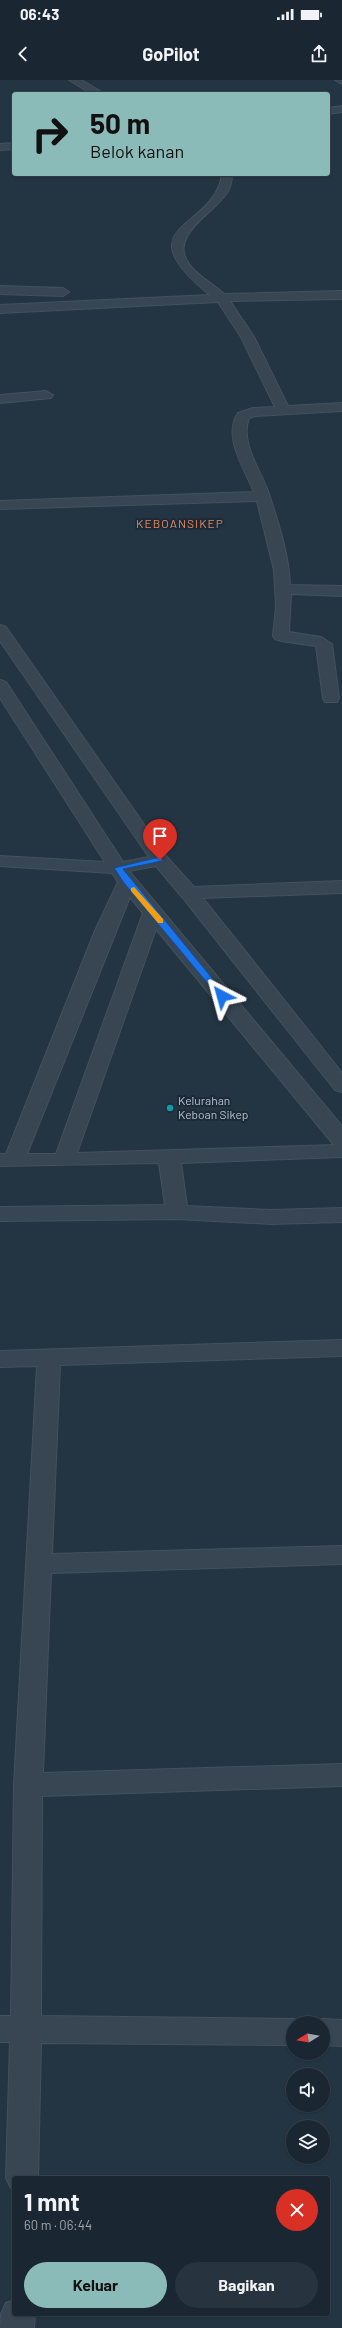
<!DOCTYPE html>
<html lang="id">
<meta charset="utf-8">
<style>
body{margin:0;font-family:Barlow,sans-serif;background:#27333e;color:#f1f3f6;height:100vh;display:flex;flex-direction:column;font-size:15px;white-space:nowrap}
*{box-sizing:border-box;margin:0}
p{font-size:13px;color:#9fa5ac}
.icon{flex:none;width:22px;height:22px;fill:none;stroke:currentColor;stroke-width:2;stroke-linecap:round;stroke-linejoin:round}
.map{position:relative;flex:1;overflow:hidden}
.details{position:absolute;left:12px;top:2096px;width:318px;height:140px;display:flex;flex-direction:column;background:#1a2732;border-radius:4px;box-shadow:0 1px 3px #0004,0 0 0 1px #38444d}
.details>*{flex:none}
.hud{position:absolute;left:12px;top:12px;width:318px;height:84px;border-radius:4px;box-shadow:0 1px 3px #0004,0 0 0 1px #38444d;background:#8bbbb9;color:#111;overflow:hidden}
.needle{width:26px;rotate:259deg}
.controls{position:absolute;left:286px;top:1936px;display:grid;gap:8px}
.controls a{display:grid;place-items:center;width:44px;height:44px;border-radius:50%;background:#1a2732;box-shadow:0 1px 3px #0004,0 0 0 1px #38444d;font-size:20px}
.pin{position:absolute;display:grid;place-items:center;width:34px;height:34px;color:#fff;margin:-41px -17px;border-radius:50% 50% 50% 0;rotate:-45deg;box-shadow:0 0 4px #0007}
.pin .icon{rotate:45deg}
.me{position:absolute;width:44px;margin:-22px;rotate:321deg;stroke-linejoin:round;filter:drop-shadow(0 0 3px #0008)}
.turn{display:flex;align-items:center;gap:14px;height:84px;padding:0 12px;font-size:18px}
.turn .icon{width:52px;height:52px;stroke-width:2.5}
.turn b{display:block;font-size:28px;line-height:34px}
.round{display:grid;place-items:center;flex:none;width:42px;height:42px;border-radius:21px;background:#27333e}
.head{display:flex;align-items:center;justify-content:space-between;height:68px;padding:0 12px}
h1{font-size:24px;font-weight:700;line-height:30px}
.action{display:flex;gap:8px;margin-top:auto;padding:8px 12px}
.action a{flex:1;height:46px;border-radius:24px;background:#8bbbb9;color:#111;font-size:16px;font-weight:700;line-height:46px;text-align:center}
.action a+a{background:#27333e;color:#f1f3f6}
.status{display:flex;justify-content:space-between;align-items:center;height:28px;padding:0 20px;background:#1a2732;direction:ltr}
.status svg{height:11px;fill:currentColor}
header{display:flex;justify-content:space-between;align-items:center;height:52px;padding:0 12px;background:#1a2732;font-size:18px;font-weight:700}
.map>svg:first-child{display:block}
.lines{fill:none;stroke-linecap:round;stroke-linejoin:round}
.minor-casing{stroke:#44515f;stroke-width:2}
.minor{fill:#384552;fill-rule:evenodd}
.route{fill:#1a73e8;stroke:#114b97}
.slow{fill:#f59e0b}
.culture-dot{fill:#0f9aa8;stroke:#1c2a38;stroke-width:1.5}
.labels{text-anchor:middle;stroke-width:4;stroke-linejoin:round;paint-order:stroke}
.far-quarter-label{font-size:12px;letter-spacing:1px;fill:#e0895c;stroke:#1c2a38}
.poi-label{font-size:12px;fill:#b4c0cd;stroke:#1c2a38;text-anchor:start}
</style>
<div class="status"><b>06:43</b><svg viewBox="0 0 49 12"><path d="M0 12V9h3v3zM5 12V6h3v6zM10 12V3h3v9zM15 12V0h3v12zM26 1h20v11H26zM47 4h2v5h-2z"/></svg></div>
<header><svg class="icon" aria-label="back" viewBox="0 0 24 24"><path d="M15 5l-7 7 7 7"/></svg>GoPilot<svg class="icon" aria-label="share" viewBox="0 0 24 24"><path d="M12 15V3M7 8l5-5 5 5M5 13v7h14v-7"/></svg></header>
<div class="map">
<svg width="342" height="2248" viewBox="0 0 342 2248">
<rect width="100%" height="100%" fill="#233443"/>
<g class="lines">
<defs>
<g id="minor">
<polygon points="69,0 81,0 105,14 92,14"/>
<polygon points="335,0 342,0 342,4"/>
<polygon points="342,26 342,32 328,34 328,28"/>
<polygon points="14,63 14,69 0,70 0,64"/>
<path d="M 222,94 L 232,94 C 232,102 231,108 226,114 C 213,134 168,155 189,184 C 198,196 213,204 224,214 L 342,211 L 342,219 L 230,221 L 254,257 L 288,326 L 342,323 L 342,331 L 255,336 L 249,338 C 239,364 263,393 270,417 C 279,445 289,476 290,505 L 342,506 L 342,516 L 291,514 L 289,552 L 321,557 L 332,564 L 339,618 L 337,622 L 325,622 L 323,618 L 316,566 L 281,561 L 275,559 L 273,556 L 276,526 L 274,490 L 257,421 L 0,429 L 0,421 L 254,412 C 245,390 222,356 238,333 L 253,328 L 275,327 L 241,257 L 218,222 L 0,233 L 0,225 L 210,215 C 121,143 215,151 222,94 Z"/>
<polygon points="0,206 63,208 69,212 63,216 0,214"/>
<polygon points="46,311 53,315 51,318 0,323 0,315"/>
<path d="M 0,545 L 6,547 L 166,776 L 194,807 L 342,801 L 342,813 L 203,818 L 342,993 L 342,1012 L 335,1010 L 182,817 L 156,786 L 129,791 L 342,1046 L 342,1077 L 181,1083 L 187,1126 L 271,1130 L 342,1128 L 342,1142 L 271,1144 L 177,1139 L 0,1141 L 0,1127 L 165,1125 L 159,1083 L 0,1086 L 0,1074 L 6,1074 L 94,853 L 118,802 L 112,793 L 0,786 L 0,776 L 105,782 L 0,618 L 0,600 L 6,602 L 8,605 L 123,782 L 149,777 L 0,561 ZM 130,817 L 143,833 L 56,1074 L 27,1074 ZM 156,849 L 334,1065 L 336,1065 L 77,1073 Z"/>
<polygon points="342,1260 342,1276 60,1285 52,1474 342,1466 342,1484 51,1493 43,1693 342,1684 342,1706 42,1716 41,1936 293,1939 304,1943 293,1943 293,1965 41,1963 38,2098 14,2098 14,2110 11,2108 6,2098 10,1962 0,1962 0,1936 11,1936 14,1705 37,1286 0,1287 0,1271"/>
<polygon points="323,1939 342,1940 342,1966 323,1965 323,1943 312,1943"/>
<polygon points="14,2220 14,2234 35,2234 34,2248 0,2248 1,2234 6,2223"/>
</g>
</defs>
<use href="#minor" class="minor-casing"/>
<use href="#minor" class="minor"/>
</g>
<polygon class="route" points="160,777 163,780 162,781 123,789 225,914 225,917 219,917 124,803 114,788"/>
<polygon class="slow" points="134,807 163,839 163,843 158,843 131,811 131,808"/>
<circle class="culture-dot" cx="170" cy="1028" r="4"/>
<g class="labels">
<g class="far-quarter-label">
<text x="180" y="448">KEBOANSIKEP</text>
</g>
<g class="poi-label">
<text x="178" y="1025">Kelurahan<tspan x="178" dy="14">Keboan Sikep</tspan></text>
</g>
</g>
</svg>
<div class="controls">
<a><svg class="needle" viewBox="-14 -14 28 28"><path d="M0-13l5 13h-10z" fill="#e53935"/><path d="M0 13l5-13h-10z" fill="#9fa5ac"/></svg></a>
<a><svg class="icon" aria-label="sound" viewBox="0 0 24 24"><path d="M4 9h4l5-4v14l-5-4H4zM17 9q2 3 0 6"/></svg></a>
<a><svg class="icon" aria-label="layers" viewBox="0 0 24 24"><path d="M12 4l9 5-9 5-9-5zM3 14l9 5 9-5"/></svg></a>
</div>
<div class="pin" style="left:160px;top:780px;background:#d93025"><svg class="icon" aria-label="arrive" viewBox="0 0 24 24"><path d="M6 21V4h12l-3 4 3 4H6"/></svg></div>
<svg class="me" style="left:222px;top:916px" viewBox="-20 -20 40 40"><path d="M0-17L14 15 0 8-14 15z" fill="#1a73e8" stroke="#fff" stroke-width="4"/></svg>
<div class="hud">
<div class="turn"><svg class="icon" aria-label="right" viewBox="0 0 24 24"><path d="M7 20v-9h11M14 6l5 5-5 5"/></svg><div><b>50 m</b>Belok kanan</div></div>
</div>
<section class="details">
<div class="head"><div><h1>1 mnt</h1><p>60 m · 06:44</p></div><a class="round" style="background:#d93025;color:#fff"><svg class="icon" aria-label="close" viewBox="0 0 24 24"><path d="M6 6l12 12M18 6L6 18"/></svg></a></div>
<div class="action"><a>Keluar</a><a>Bagikan</a></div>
</section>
</div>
